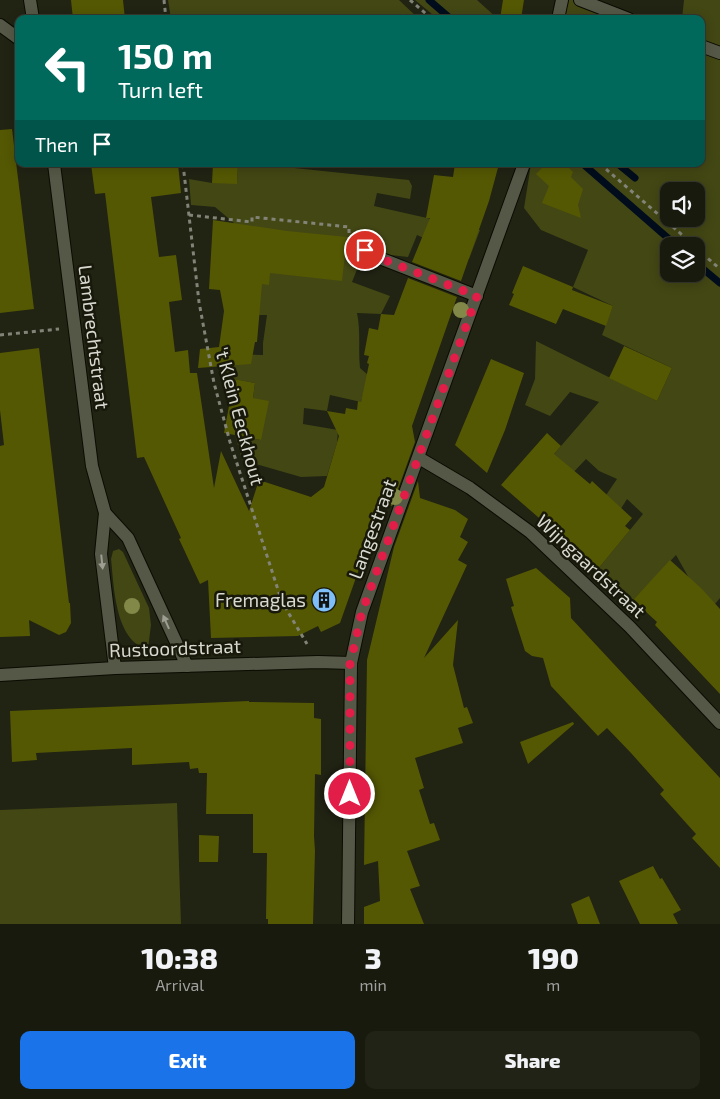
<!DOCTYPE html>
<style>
body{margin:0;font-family:"Exo 2",sans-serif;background:#222317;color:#f1f3f6;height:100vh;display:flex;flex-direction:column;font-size:19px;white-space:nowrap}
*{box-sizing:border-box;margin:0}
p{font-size:16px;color:#9fa19e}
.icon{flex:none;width:28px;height:28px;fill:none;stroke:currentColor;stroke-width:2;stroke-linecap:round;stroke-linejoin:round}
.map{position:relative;height:924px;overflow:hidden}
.sheet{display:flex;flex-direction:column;background:#191a0e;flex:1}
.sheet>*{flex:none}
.guide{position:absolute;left:15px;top:15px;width:690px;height:152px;border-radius:10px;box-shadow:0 2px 12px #0003,0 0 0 1px #37382e;background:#00695c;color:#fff;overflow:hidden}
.buttons{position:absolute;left:660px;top:182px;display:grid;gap:10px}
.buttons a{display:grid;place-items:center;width:45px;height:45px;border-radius:10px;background:#191a0e;box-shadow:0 2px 12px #0003,0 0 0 1px #37382e;font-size:25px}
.pin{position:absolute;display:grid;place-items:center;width:42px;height:42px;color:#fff;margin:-21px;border:2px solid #fff;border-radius:50%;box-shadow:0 1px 5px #0007}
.me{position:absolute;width:55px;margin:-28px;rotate:0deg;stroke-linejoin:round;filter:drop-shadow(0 0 4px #0008)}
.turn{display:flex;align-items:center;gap:18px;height:105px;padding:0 20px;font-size:22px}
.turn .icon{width:65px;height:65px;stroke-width:2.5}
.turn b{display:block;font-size:35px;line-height:42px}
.then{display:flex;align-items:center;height:48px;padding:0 20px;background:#0003;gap:10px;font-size:19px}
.eta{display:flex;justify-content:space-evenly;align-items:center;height:85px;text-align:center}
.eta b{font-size:30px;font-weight:800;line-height:35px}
.action{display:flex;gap:10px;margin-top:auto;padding:10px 20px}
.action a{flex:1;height:58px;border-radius:10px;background:#1a73e8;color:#fff;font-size:20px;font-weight:800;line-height:58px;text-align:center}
.action a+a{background:#222317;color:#f1f3f6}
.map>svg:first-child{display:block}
.green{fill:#434714;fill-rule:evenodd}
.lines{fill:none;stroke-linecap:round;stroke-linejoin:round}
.stream{stroke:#010d1c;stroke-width:7}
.building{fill:#545803}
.lane-casing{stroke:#0b0c02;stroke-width:14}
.street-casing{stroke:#0b0c02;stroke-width:14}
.path{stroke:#838478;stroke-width:3;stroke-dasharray:4 4;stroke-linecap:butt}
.lane{stroke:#565847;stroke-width:12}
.street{stroke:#565847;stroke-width:12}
.tree{fill:#828848}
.oneway{fill:#9e9f92}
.route{stroke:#e11d48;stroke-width:9;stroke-dasharray:0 16.2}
.labels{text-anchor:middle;stroke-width:5;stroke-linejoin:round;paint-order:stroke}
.street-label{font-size:19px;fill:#d8d9d0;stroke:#18190a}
.poi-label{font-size:19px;fill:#d8d9d0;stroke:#18190a;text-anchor:end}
</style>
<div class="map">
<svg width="720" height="924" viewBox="0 0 720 924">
<rect width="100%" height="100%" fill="#212313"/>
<g class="green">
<polygon points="168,0 399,0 419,19 171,19"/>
<polygon points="415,0 477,0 498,19 438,19"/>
<polygon points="563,0 580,0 629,19 559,19"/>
<path d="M 684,0 L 720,0 L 720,598 L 715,604 L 689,578 L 676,555 L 633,600 L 598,569 L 643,514 L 627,499 L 617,515 L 602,501 L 617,479 L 599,471 L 586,459 L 568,478 L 548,461 L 599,402 L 570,392 L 550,416 L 525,405 L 535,379 L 536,341 L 657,401 L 672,368 L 602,335 L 613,306 L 573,287 L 588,250 L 541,230 L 524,208 L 531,164 L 701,164 L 701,19 L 682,19 ZM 669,191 L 696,191 L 696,219 L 669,219 ZM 669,246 L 696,246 L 696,274 L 669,274 Z"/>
<path d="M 238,164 L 256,164 L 409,180 L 412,186 L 410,199 L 377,193 L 374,206 L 480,230 L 469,259 L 417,235 L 408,257 L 364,252 L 352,282 L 390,296 L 381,314 L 357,313 C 361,332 358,350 360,368 L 368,375 L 361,402 L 330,395 L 327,411 L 304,408 L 303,424 L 338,430 L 337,443 L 327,476 L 301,477 L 242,460 L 235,435 L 261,440 L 253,398 L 255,383 L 222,377 L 218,354 L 263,355 L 263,343 L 267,315 L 259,315 L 229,273 L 234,223 L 215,207 L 191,205 L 189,179 L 212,183 L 237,183 Z"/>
<polygon points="320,164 381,164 382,168"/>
<path d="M 119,549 L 123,552 L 149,608 L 151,625 L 148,649 C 115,642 114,586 111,559 L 113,551 Z"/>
<polygon points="177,803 181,924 0,924 0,810"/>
</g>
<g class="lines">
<g class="stream">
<polyline points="429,0 451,19"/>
<polyline points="583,164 677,246"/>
<polyline points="618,164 635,178"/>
<polyline points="696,263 720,283"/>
</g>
</g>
<g class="building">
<polygon points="71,0 123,0 125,19 73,19"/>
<polygon points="503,0 524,0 521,19 500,19"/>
<polygon points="12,129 34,309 0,313 0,130"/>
<polygon points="91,164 137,164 138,168 178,164 181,193 151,197 159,257 176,255 182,300 169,302 175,352 188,350 190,373 197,373 214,488 221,451 249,511 259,480 311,497 324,487 339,436 327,411 345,414 346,408 357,410 358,401 361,402 369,364 367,363 369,356 364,355 369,328 378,330 381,314 394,315 408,278 457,297 412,426 415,442 392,506 382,504 340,623 321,632 318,626 298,636 211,638 208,580 200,584 179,539 181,538 144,457 137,458 105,193 95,194"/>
<polygon points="213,164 238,164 237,184 212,183"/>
<polygon points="455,164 499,164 489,201 461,281 412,262 430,218 426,218 434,175 453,177"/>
<polygon points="546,164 565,164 573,172 571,177 583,189 578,205 581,218 542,203 549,186 536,174"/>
<polygon points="213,220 287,231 347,237 342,281 270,273 269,285 262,284 257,342 255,342 251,364 198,368 200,349 219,347 224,311 220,290 209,289"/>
<polygon points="523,266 573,287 572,290 613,306 606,326 563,309 556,324 509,305 514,294 512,293"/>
<polygon points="624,346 672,368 657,401 609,378"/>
<polygon points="39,348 69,603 70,603 71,623 66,632 59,635 29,620 30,636 0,637 0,446 4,445 0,410 0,353"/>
<polygon points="491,359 524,373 505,430 487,473 455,445"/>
<polygon points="234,379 255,383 253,398 269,401 261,440 224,433"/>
<polygon points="547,433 561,446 554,454 590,484 592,481 632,518 625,526 630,530 598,569 501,485"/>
<polygon points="418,481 420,498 455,510 468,519 460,537 468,542 458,560 467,565 424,658 458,620 453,665 464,708 467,707 473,723 458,728 463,743 415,758 424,788 419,790 430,824 434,823 440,840 407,851 420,886 410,889 424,924 364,924 364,907 380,901 378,861 364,865 367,660 394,547"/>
<polygon points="670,560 702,589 720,609 720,694 655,625 657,622 633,600"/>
<polygon points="536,568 570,598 571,618 720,778 720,868 692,838 696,834 660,794 664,790 631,753 607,728 598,736 551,686 543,658 532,656 525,651 511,607 514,606 506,579"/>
<polygon points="249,701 249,702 314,703 314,718 321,719 321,775 315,774 314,836 315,851 313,924 268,924 268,919 266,919 267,853 253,853 253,814 206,814 207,773 199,773 198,768 190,769 189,762 132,765 132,748 36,753 37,760 12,762 10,711"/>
<polygon points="573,722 574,724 528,764 520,742"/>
<polygon points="199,835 219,836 218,862 199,862"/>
<polygon points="653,866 660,879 662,878 681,910 673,914 678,924 640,924 619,881"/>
<polygon points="589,896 600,924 578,924 571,904"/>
</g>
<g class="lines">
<defs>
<polyline id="lane" points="364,252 477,296"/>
<g id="street">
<polyline points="30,0 33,19"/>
<polyline points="580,0 629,19"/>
<polyline points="558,19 562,0"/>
<polyline points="0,25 19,39"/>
<polyline points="701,46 720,53"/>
<polyline points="54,164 92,466 105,513 101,554 115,668"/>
<polyline points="419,458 470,488 530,532 630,627 720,723"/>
<polyline points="105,513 128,538 187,666"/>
<polyline points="0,675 115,668 318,662 351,663"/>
<polyline points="348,924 351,663 362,612 524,164"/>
</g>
</defs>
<use href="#lane" class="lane-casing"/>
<use href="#street" class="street-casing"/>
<g class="path">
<polyline points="164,0 166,19"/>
<polyline points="410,0 432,19"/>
<polyline points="701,108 707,110"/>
<polyline points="183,164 199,302 214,383 230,442 282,602 307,644"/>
<polyline points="600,164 695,246"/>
<polyline points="189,215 252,222 252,217 349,227 349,242"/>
<polyline points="696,248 720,269"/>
<polyline points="0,335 59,329"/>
</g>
<use href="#lane" class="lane"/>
<use href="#street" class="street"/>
</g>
<g class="tree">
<circle cx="461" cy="310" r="8"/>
<circle cx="395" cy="497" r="8"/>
<circle cx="132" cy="606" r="8"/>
</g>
<defs><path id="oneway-solid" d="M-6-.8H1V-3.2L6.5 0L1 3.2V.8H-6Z" transform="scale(1.25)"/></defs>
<g class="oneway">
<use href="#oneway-solid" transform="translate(102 562) rotate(84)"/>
<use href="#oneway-solid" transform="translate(166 622) rotate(-114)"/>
</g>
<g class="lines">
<polyline class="route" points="350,794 350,664 362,612 477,296 364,252 365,250"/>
</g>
<defs>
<symbol id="building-disc" viewBox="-11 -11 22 22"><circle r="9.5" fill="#7ebef9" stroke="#18190a"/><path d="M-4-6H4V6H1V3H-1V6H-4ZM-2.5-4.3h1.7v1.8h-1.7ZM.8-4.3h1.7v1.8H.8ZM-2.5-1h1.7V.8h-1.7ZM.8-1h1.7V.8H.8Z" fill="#111"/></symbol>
</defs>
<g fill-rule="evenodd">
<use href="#building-disc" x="310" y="586" width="28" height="28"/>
</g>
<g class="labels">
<g class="street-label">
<text transform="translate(94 337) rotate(83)" y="7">Lambrechtstraat</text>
<text transform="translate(240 416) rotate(75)" y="7">'t Klein Eeckhout</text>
<text transform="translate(372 529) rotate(-70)" y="7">Langestraat</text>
<text transform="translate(591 566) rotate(43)" y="7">Wijngaardstraat</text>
<text transform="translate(175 648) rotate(-2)" y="7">Rustoordstraat</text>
</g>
<g class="poi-label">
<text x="306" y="607">Fremaglas</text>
</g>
</g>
</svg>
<div class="buttons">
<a><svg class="icon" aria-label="sound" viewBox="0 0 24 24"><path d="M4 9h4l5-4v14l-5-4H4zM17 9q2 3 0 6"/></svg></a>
<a><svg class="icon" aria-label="layers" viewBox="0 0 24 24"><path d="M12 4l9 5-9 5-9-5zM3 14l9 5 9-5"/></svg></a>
</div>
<div class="pin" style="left:365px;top:250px;background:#d93025"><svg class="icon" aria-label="arrive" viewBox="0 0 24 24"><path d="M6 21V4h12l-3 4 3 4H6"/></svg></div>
<svg class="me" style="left:350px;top:794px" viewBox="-20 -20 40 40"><circle r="17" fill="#e11d48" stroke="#fff" stroke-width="3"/><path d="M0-11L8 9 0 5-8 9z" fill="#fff"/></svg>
<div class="guide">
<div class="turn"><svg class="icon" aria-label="left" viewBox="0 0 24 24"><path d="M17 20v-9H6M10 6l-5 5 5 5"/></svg><div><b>150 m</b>Turn left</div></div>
<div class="then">Then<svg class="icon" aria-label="arrive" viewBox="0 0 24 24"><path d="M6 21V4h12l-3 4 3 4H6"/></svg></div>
</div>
</div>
<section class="sheet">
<div class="eta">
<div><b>10:38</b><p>Arrival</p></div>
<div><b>3</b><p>min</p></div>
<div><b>190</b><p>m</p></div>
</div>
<div class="action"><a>Exit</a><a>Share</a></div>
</section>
